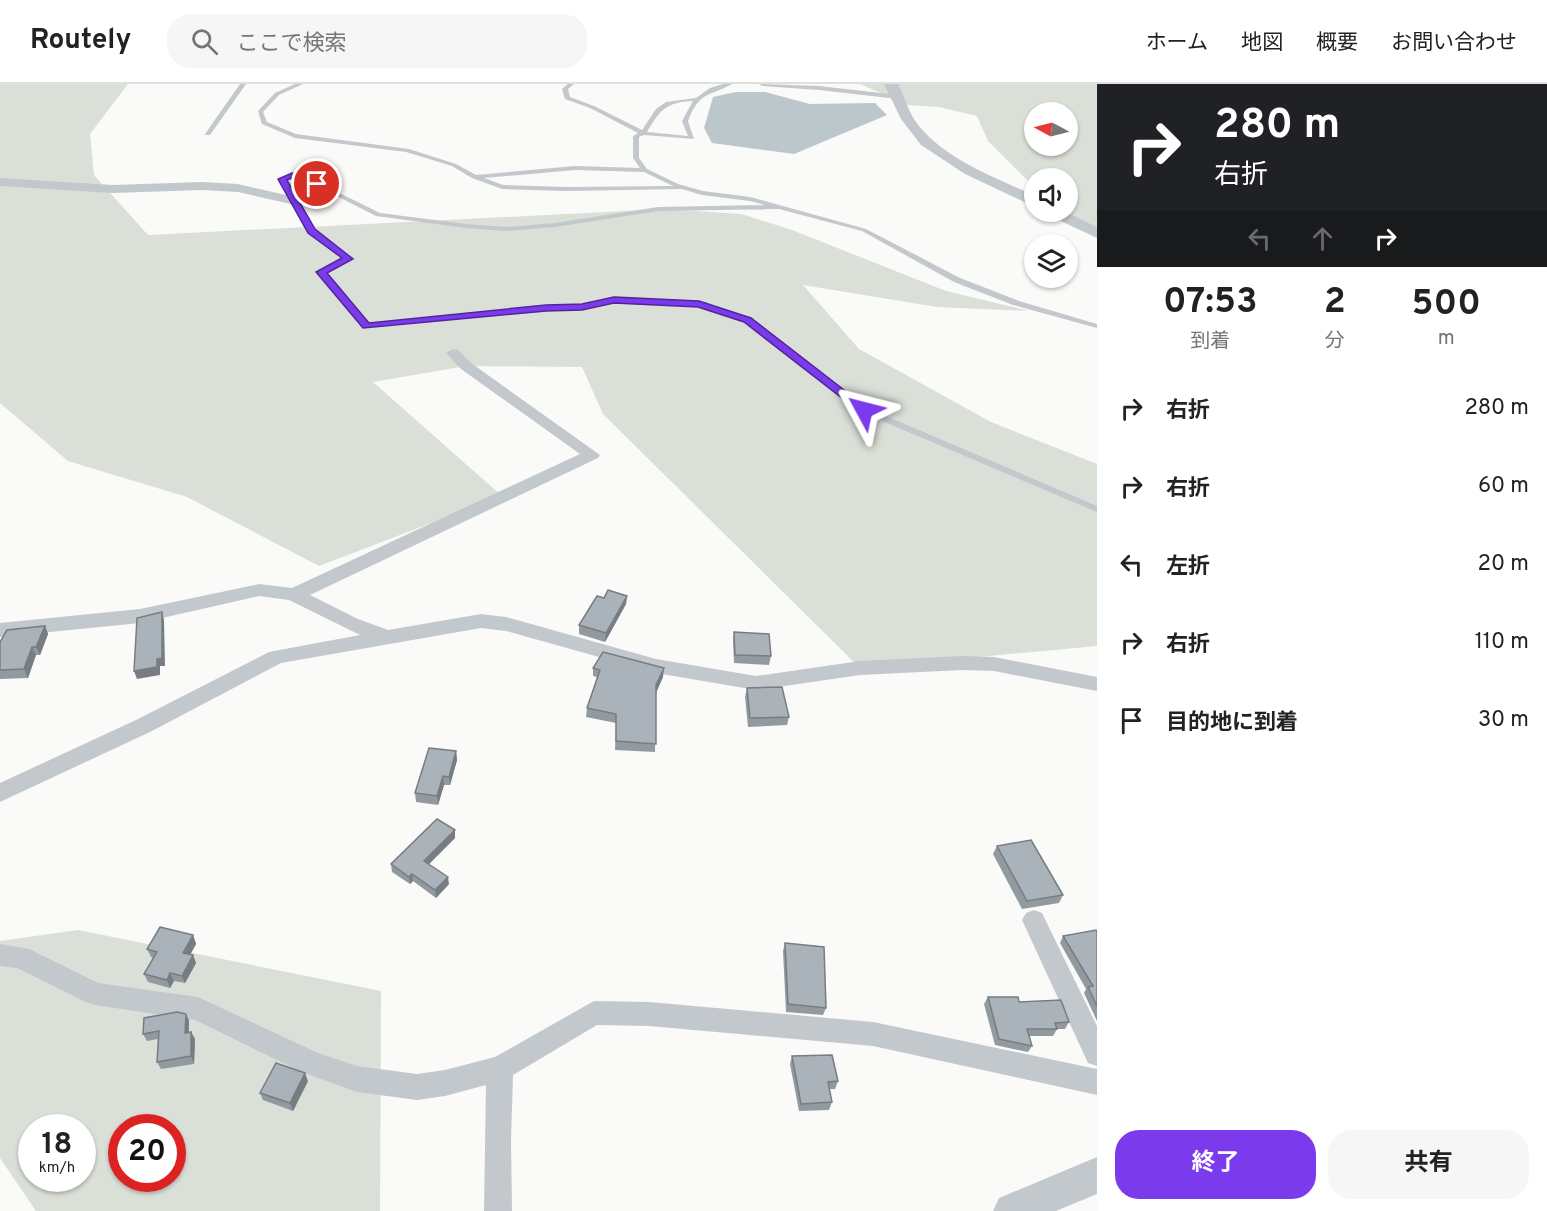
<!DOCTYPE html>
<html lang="ja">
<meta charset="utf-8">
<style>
body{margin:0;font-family:Overpass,"Noto Sans JP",sans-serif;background:#f6f6f6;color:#222;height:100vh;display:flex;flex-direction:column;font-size:22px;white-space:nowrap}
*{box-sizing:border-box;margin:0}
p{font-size:20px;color:#767676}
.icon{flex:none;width:33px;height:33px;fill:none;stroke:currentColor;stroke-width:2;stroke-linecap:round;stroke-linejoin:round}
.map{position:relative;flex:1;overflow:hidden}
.side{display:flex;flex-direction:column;background:#fff;width:450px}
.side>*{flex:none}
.hud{background:#202124;color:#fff;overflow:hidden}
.needle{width:39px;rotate:277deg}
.fabs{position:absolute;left:1024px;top:18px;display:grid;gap:12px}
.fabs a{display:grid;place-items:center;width:54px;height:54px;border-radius:50%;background:#fff;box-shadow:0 2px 4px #0004;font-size:30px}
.speed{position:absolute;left:18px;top:1030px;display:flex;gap:12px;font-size:30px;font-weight:700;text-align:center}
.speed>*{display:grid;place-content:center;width:78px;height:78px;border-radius:50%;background:#fff;box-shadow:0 2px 4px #0004;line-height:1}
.speed small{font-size:15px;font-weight:400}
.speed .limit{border:9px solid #d22;background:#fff;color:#111}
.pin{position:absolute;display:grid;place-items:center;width:51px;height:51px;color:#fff;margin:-26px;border:3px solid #fff;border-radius:50%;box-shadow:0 2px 6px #0007}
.me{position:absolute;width:66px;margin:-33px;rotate:308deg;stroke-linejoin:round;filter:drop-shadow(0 0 4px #0008)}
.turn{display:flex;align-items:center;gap:21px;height:126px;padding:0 18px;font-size:27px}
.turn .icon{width:78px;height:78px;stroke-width:2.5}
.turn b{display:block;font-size:42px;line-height:51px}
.lanes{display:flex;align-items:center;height:57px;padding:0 18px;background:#0003;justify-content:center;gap:30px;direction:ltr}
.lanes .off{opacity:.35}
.eta{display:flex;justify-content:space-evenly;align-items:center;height:102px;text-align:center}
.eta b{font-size:36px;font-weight:700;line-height:42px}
.button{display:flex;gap:12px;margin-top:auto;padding:12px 18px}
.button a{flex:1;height:69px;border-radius:24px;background:#7c3aed;color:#fff;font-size:24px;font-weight:700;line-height:69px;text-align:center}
.button a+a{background:#f6f6f6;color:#222}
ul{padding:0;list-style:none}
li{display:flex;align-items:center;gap:18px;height:78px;padding:0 18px}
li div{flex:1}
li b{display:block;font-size:22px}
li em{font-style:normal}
header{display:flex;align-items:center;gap:36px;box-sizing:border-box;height:84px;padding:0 30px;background:#fff;border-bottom:2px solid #e0e0e0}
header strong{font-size:28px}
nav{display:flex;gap:33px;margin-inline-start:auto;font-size:21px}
.search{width:420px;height:54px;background:#f6f6f6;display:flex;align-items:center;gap:15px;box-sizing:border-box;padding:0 21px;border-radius:24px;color:#767676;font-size:22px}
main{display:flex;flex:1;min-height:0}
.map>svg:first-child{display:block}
.green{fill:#dadfd7;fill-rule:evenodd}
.water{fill:#bbc7cb}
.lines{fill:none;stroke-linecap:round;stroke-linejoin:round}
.service{fill:#c3c8cc;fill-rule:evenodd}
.minor{fill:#c3c8cc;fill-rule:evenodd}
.tertiary{fill:#c3c8cc;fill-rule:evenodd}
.wall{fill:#929a9f}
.shaded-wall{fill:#777d82}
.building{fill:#aab3b9;stroke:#777d82;stroke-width:1.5}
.route{fill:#7c3aed;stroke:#51269a;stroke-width:1.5}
</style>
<header>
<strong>Routely</strong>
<div class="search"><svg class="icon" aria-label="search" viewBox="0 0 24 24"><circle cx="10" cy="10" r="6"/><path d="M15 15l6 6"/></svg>ここで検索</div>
<nav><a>ホーム</a><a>地図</a><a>概要</a><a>お問い合わせ</a></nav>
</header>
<main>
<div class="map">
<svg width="1097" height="1127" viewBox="0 0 1097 1127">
<rect width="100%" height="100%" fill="#fafaf8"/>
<g class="green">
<polygon points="0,0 128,0 90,50 94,91 148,151 665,125 741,130 792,146 946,207 1029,227 937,223 803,201 859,265 991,338 1097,380 1097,562 860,584 603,330 582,283 466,282 373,298 502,412 319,482 187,413 68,377 0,319"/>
<path d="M 860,0 L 1097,0 L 1097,143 L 1066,128 L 1068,128 L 1068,94 L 1035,94 L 1035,104 L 988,57 L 977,32 L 939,23 L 908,21 ZM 1035,28 L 1068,28 L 1068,62 L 1035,62 Z"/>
<path d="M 78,846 L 381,907 L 380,1127 L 36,1127 L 0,1074 L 0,857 ZM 32,1044 L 82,1044 L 82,1095 L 32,1095 ZM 122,1044 L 172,1044 L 172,1095 L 122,1095 Z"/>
</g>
<polygon class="water" points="736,8 765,8 810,20 875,19 887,31 794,70 712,59 704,44 713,13"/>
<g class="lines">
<g class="service">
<polygon points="240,0 246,0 210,51 206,51 205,50"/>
<path d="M 295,0 L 303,0 L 279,11 L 263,28 L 267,38 L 296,50 L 409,65 L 456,80 L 476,91 L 575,82 L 640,84 L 633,74 L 633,52 L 638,49 L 590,24 L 565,15 L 562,5 L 568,0 L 574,0 L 568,5 L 570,13 L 594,22 L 642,46 L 656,25 L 666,18 L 696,14 L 710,4 L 723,0 L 732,0 C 708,13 699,8 688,37 L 694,55 L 644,51 L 639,53 L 639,74 L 647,85 L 678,100 L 703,107 L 750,113 L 866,145 L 960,194 L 1019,217 L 1097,240 L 1097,244 L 1013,221 L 954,198 L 862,147 L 779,125 L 658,127 L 555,143 L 507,147 L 466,144 L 376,132 L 315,101 L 292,93 L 287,96 L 314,146 L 352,175 L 325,189 L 368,240 L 546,222 L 582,221 L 614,214 L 702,218 L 751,234 L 867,324 L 1097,422 L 1097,428 L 861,328 L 745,238 L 698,222 L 614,218 L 582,225 L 546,226 L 363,244 L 317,188 L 343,175 L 309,148 L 280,95 L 281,94 L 292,89 L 319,99 L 380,129 L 466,140 L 507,143 L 555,139 L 658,123 L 765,121 L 750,117 L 702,111 L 682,105 L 566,107 L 502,105 L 472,94 L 452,82 L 406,68 L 295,54 L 262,40 L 258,27 L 275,9 ZM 693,17 L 682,37 L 688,52 L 647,48 C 660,26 666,18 693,17 ZM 575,86 L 644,88 L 673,102 L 566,103 L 503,101 L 484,94 Z"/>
<polygon points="759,0 819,2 898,11 901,13 898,15 819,6 762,2"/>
</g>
<g class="minor">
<polygon points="0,94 112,101 202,98 238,100 299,114 301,117 295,121 238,108 202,106 112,109 0,102"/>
<polygon points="453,265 458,266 471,279 600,371 598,374 310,511 358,535 388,546 481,530 506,533 656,575 756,592 860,577 962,572 994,573 1097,593 1097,607 994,587 962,586 860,591 756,606 656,589 506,547 481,544 281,579 150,648 0,718 0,699 136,636 269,568 360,551 289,516 259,512 140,539 0,553 0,539 140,525 259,500 292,504 580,370 461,285 446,269"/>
<polygon points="1034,826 1042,829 1097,942 1097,982 1088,979 1022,836 1026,829"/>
<polygon points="0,860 29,865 98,899 198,913 318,969 357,982 417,990 445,986 495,973 594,917 649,918 873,938 1097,985 1097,1011 873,962 649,942 597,941 513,991 511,1057 512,1127 484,1127 486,1001 445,1012 417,1016 357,1008 304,989 195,936 95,921 86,918 17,884 0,882"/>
</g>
<g class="tertiary">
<path d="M 884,0 L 898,0 C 905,14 909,30 919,42 C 948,77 995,93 1035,112 L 1035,123 L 965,90 L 921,61 L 901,35 Z"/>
<polygon points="1046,128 1066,128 1097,143 1097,154 1048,131"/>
<polygon points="1097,1073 1097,1110 1056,1127 993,1127 999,1114"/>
</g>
</g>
<g class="wall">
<polygon points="627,512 626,520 605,558 579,550 579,541 604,514"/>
<polygon points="45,542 48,550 40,571 36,571 28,594 0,595 0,558"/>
<polygon points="734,548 771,572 769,581 734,579 733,557"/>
<polygon points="593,584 663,593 656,608 655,668 615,666 616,639 586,633 587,624 597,593 593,592"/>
<polygon points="747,604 789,633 787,641 748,643 745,613"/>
<polygon points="456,667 457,676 450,701 444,701 438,721 416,718 415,709"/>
<polygon points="455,754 429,780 449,800 436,814 413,797 410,800 392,788 391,780"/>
<polygon points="997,762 1063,811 1059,819 1022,825 993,770"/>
<polygon points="1097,848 1097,937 1084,909 1086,905 1060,859 1063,852"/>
<polygon points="193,851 196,860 190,870 193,871 196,879 185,899 174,897 170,904 148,898 144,890 153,874 151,873 147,865"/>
<polygon points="785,859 826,924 823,931 786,928 783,867"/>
<polygon points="988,913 1019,918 1069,938 1065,945 1057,945 1053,952 1029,952 1032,962 1028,968 995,961 984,920"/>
<polygon points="186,930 189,937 189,948 191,948 195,955 194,980 161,985 157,978 158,955 147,957 143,950"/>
<polygon points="792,972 838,997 835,1005 829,1005 832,1018 829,1026 799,1027 790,980"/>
<polygon points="308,997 293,1027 263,1016 260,1009"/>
</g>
<g class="shaded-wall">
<polygon points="627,512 626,520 605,558 606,549"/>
<polygon points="162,528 164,536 165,582 160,582 160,591 137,595 134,587 157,575"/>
<polygon points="45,542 48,550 40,571 36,563"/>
<polygon points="32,563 36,571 28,594 24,585"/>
<polygon points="664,584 663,593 656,609 656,601"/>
<polygon points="456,667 457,676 450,701 449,693"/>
<polygon points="443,692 444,701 438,721 437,712"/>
<polygon points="455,746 455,754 425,784 424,777"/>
<polygon points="412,790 413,797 410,800 409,793"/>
<polygon points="448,793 449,800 436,814 435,806"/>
<polygon points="193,851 196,860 187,877 183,869"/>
<polygon points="193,871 196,879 185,899 182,892"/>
<polygon points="170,889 174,897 170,904 167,896"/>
<polygon points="186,930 189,937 188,956 185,949"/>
<polygon points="191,948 195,955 194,980 191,972"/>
<polygon points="305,989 308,997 293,1027 290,1019"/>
</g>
<g class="building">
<polygon points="608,506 627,512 606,549 579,541 597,512 604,514"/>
<polygon points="162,528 162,574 157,575 157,583 134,587 137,534"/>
<polygon points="45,542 36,563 32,563 24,585 0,586 0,558 7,546"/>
<polygon points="734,548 769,550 771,572 735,571"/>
<polygon points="603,568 664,584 656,601 656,660 616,657 616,630 587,624 600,586 593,584"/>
<polygon points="782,603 789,633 750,634 747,604"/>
<polygon points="429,664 456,667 449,693 443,692 437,712 415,709"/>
<polygon points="437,735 455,746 424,777 448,793 435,806 412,790 409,793 391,780"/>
<polygon points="1031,756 1063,811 1027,817 997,762"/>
<polygon points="160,843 193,851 183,869 193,871 182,892 170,889 167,896 144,890 157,868 147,865"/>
<polygon points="1096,846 1097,848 1097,922 1088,903 1093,902 1063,852"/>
<polygon points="785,859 824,863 826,924 788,920"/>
<polygon points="988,913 1018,913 1019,918 1061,916 1069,938 1055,939 1057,945 1027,945 1032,962 999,955"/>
<polygon points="177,928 186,930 185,949 191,948 191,972 157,978 159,947 143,950 144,934"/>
<polygon points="832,971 838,997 828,998 832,1018 801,1020 792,972"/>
<polygon points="276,979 305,989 290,1019 260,1009"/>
</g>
<polygon class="route" points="292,89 321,100 317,102 292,94 287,96 315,145 353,175 327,189 369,239 546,221 582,220 614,213 699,217 751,234 870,326 864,329 860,328 744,238 698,223 614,219 582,226 546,227 363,244 316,188 342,174 308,149 278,95"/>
</svg>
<div class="fabs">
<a><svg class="needle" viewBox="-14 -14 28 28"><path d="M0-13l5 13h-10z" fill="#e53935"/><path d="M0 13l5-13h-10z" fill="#767676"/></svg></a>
<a><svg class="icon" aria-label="sound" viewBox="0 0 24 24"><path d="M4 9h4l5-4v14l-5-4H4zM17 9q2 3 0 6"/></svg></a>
<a><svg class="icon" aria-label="layers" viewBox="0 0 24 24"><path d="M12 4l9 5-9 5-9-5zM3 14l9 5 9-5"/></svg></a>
</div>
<div class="speed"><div>18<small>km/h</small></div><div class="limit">20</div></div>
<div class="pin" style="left:317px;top:100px;background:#d93025"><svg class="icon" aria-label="arrive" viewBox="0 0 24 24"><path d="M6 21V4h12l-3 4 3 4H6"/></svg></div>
<svg class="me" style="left:864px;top:326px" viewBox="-20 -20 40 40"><path d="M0-17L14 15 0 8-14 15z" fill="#7c3aed" stroke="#fff" stroke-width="4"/></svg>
</div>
<section class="side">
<div class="hud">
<div class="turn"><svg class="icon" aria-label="right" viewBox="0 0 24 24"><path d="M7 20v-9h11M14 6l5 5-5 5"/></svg><div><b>280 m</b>右折</div></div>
<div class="lanes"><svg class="icon off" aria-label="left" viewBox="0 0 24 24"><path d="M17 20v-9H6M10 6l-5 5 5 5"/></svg><svg class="icon off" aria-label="ahead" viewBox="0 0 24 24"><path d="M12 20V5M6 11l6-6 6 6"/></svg><svg class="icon" aria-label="right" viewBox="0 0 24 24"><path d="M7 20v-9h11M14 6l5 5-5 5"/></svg></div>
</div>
<div class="eta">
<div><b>07:53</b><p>到着</p></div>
<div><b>2</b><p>分</p></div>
<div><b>500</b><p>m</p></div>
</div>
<ul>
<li><svg class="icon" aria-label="right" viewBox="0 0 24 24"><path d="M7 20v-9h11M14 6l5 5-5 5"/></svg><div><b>右折</b></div><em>280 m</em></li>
<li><svg class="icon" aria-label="right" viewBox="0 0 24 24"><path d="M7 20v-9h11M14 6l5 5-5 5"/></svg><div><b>右折</b></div><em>60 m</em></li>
<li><svg class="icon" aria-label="left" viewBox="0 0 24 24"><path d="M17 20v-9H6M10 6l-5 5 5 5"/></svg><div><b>左折</b></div><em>20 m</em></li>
<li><svg class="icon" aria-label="right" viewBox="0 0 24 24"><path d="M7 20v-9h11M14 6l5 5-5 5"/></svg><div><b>右折</b></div><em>110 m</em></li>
<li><svg class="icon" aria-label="arrive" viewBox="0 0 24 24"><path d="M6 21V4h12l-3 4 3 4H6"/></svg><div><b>目的地に到着</b></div><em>30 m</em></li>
</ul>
<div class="button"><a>終了</a><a>共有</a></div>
</section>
</main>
